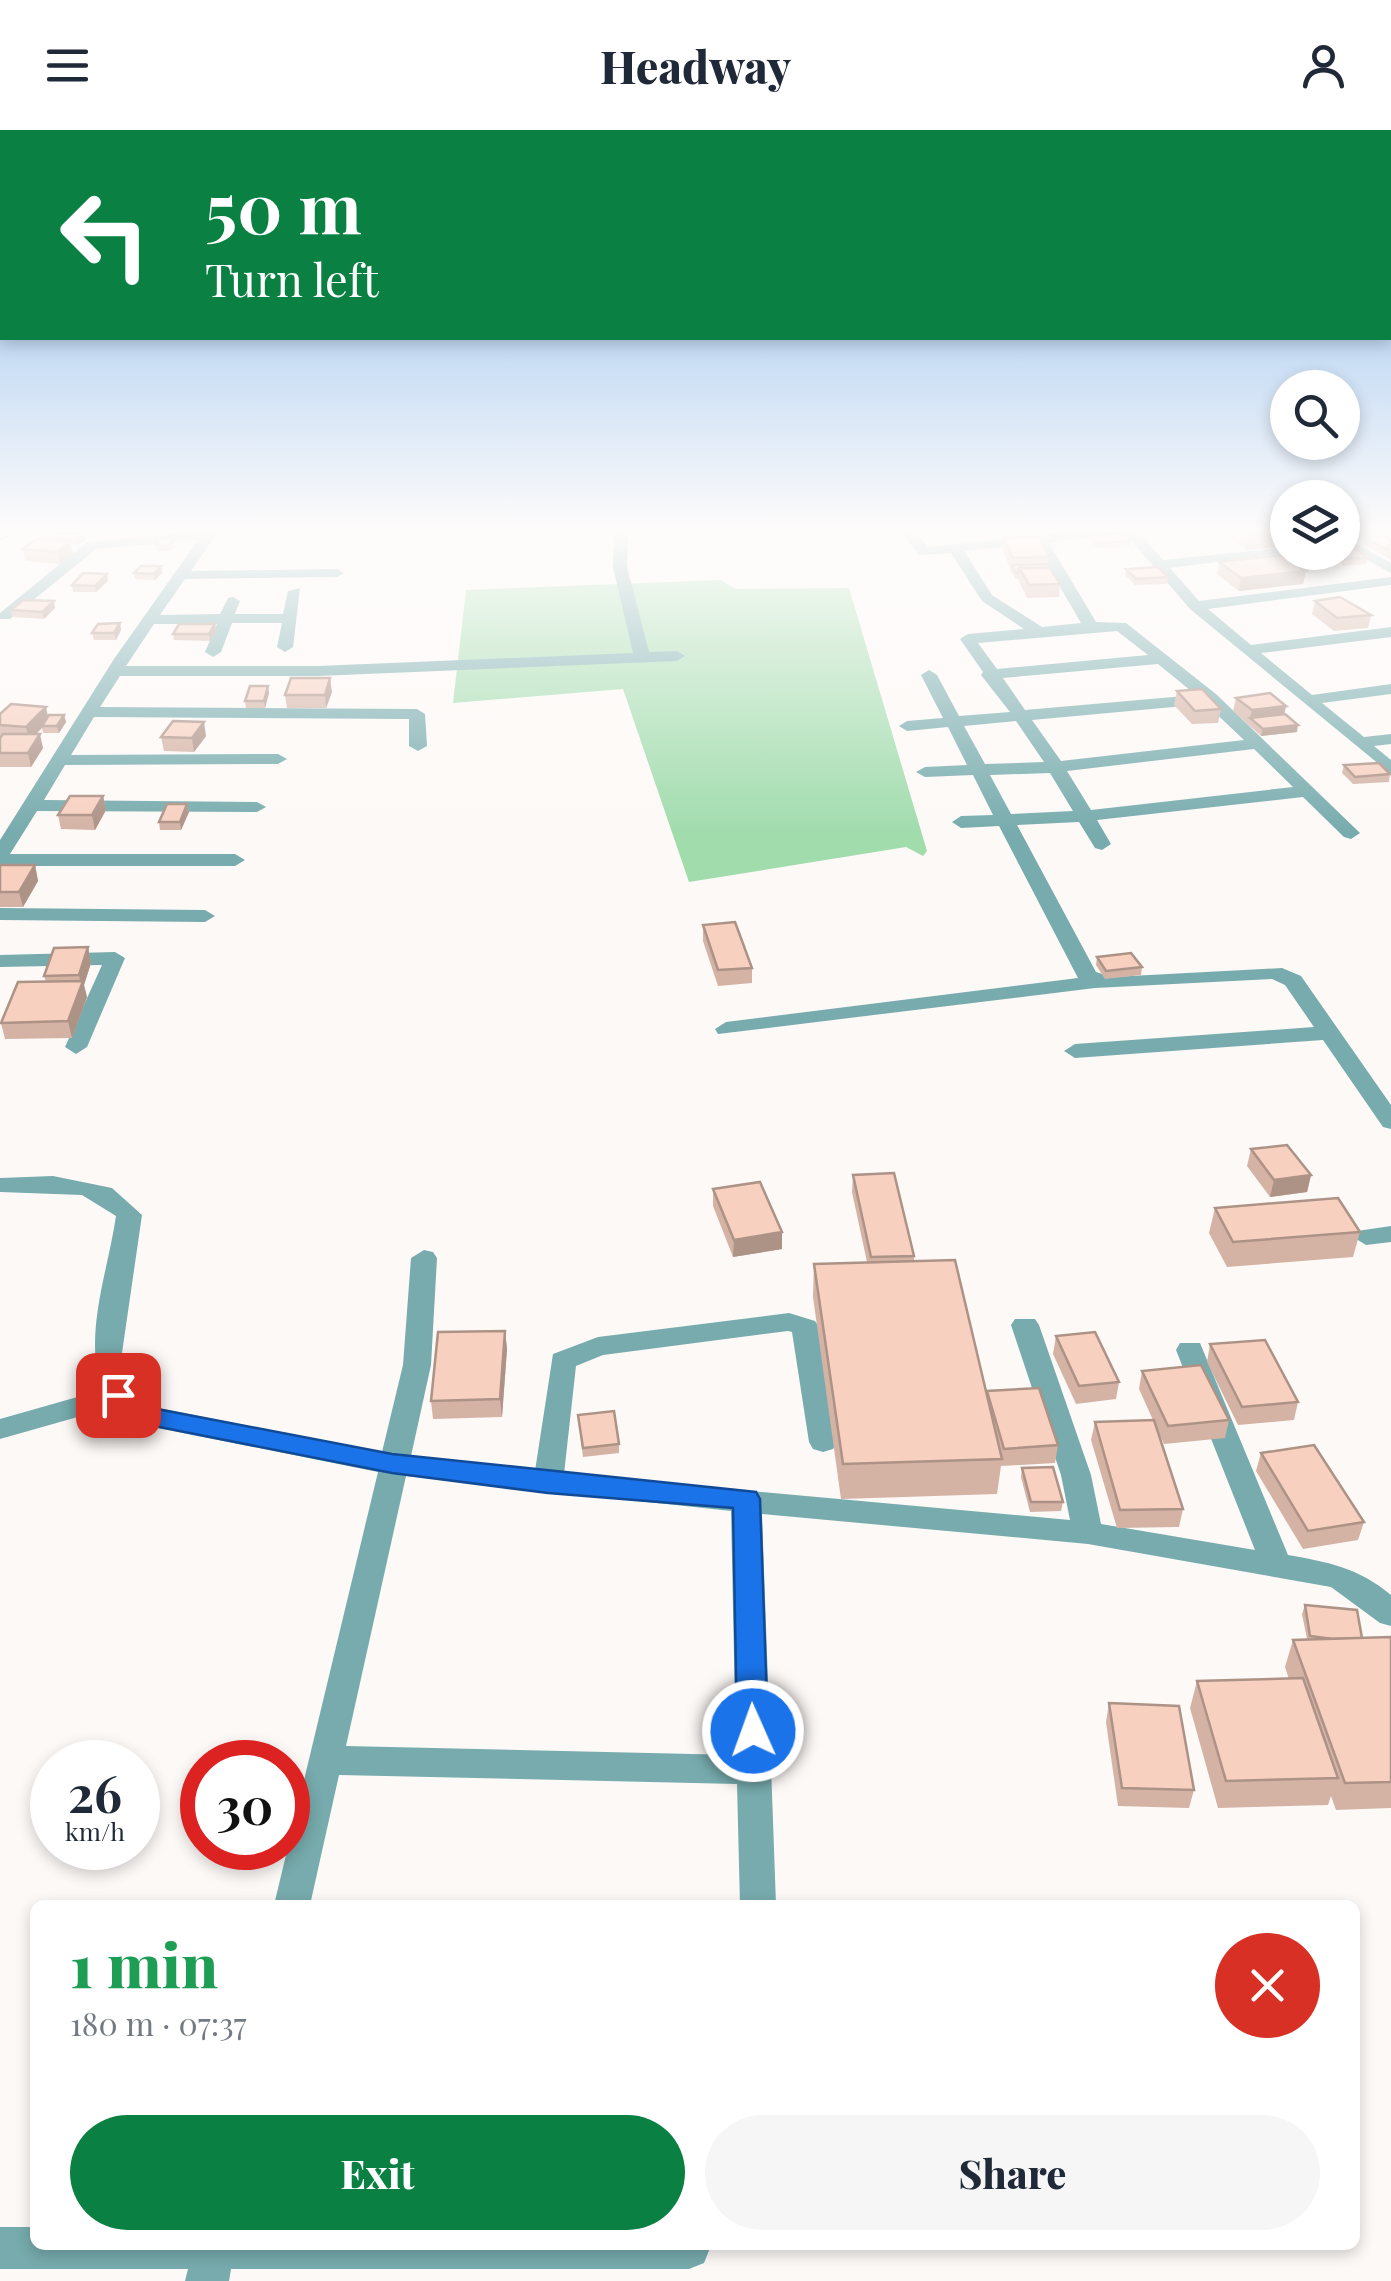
<!DOCTYPE html>
<meta charset="utf-8">
<style>
body{margin:0;font-family:"Playfair Display",serif;background:#f6f6f7;color:#1f2937;height:100vh;display:flex;flex-direction:column;font-size:38px;white-space:nowrap}
*{box-sizing:border-box;margin:0}
p{font-size:32px;color:#747a83}
.icon{flex:none;width:55px;height:55px;fill:none;stroke:currentColor;stroke-width:2;stroke-linecap:round;stroke-linejoin:round}
.map{position:relative;flex:1;overflow:hidden}
.side{position:absolute;left:30px;top:1770px;width:1330px;height:350px;display:flex;flex-direction:column;background:#fff;border-radius:15px;box-shadow:0 5px 15px #0003}
.side>*{flex:none}
.hud{position:absolute;left:0px;top:0px;width:1392px;height:210px;box-shadow:0 5px 15px #0003;background:#0b8043;color:#fff;overflow:hidden}
.controls{position:absolute;left:1270px;top:240px;display:grid;gap:20px}
.controls a{display:grid;place-items:center;width:90px;height:90px;border-radius:50%;background:#fff;box-shadow:0 5px 15px #0003;font-size:50px}
.speed{position:absolute;left:30px;top:1610px;display:flex;gap:20px;font-size:50px;font-weight:700;text-align:center}
.speed>*{display:grid;place-content:center;width:130px;height:130px;border-radius:50%;background:#fff;box-shadow:0 5px 15px #0003;line-height:1}
.speed small{font-size:25px;font-weight:400}
.speed .limit{border:15px solid #d22;background:#fff;color:#111}
.pin{position:absolute;display:grid;place-items:center;width:85px;height:85px;color:#fff;margin:-42px;border-radius:20px;box-shadow:0 5px 15px #0006}
.me{position:absolute;width:110px;margin:-55px;rotate:358deg;stroke-linejoin:round;filter:drop-shadow(0 0 8px #0008)}
.turn{display:flex;align-items:center;gap:35px;height:210px;padding:0 40px;font-size:45px}
.turn .icon{width:130px;height:130px;stroke-width:2.5}
.turn b{display:block;font-size:70px;line-height:85px}
.round{display:grid;place-items:center;flex:none;width:105px;height:105px;border-radius:52px;background:#f6f6f7}
.headline{display:flex;align-items:center;justify-content:space-between;height:170px;padding:0 40px}
h1{font-size:60px;font-weight:800;line-height:75px;color:#1e9e55}
.button{display:flex;gap:20px;margin-top:auto;padding:20px 40px}
.button a{flex:1;height:115px;border-radius:60px;background:#0b8043;color:#fff;font-size:40px;font-weight:800;line-height:115px;text-align:center}
.button a+a{background:#f6f6f7;color:#1f2937}
header{display:flex;justify-content:space-between;align-items:center;height:130px;padding:0 40px;background:#fff;font-size:45px;font-weight:800}
.map>svg:first-child{display:block}
.green{fill:#a1dcad}
.lines{fill:none;stroke-linecap:round;stroke-linejoin:round}
.minor{fill:#77abad;fill-rule:evenodd}
.rail-casing{stroke:#968f8d;stroke-width:8}
.rail{stroke:#fdf9f7;stroke-width:5;stroke-dasharray:14;stroke-linecap:butt}
.wall{fill:#d4b3a5}
.shaded-wall{fill:#ad9286}
.building{fill:#f7d0c0;stroke:#ad9286;stroke-width:2.5}
.route{fill:#1a73e8;stroke:#114b97;stroke-width:2.5}
</style>
<header><svg class="icon" aria-label="menu" viewBox="0 0 24 24"><path d="M4 6h16M4 12h16M4 18h16"/></svg>Headway<svg class="icon" aria-label="person" viewBox="0 0 24 24"><circle cx="12" cy="8" r="4"/><path d="M4 21q1-7 8-7t8 7"/></svg></header>
<div class="map">
<svg width="1391" height="2151" viewBox="0 0 1391 2151">
<rect width="100%" height="100%" fill="#fdf9f7"/>
<polygon class="green" points="721,450 736,459 849,458 927,721 923,726 906,717 689,752 623,559 453,573 466,460"/>
<g class="lines">
<g class="minor">
<polygon points="193,402 218,402 191,441 337,439 344,443 337,447 185,449 160,485 220,484 228,468 233,467 240,471 235,484 283,484 288,461 300,458 293,517 285,522 277,517 282,493 232,493 221,522 213,527 205,522 217,494 154,494 126,536 318,536 633,523 613,437 614,402 628,402 627,437 649,522 677,521 685,526 677,531 318,546 120,546 100,577 417,579 425,584 427,616 418,621 409,616 409,589 94,587 71,625 278,624 287,629 278,634 65,635 44,670 257,672 266,677 257,682 37,681 10,724 235,724 245,730 235,736 0,736 0,710 114,529 198,410 96,419 10,489 0,489 0,483 87,412"/>
<path d="M 901,402 L 915,402 L 928,417 L 1072,402 L 1123,402 L 1049,413 L 1096,492 L 1126,493 L 1216,564 L 1360,703 L 1351,709 L 1344,707 L 1303,667 L 1097,690 L 1111,714 L 1102,720 L 1095,718 L 1079,692 L 1017,695 L 1096,842 L 1112,847 L 1282,838 L 1301,846 L 1391,975 L 1391,999 L 1383,997 L 1323,910 L 1075,928 L 1064,921 L 1075,914 L 1314,897 L 1285,855 L 1272,849 L 1095,858 L 718,904 L 715,899 L 726,892 L 1078,848 L 999,696 L 961,698 L 952,692 L 961,686 L 993,685 L 973,645 L 925,647 L 916,642 L 925,637 L 967,635 L 948,597 L 907,601 L 899,596 L 907,591 L 943,588 L 921,545 L 929,540 L 937,545 L 959,586 L 1010,582 L 981,545 L 983,542 L 960,509 L 968,504 L 1024,499 L 982,471 L 951,423 L 919,425 ZM 1035,414 L 1081,493 L 1042,497 L 992,465 L 964,421 ZM 1117,501 L 1148,525 L 997,539 L 978,513 ZM 1158,534 L 1196,565 L 1025,580 L 1003,548 ZM 1206,574 L 1244,610 L 1061,631 L 1032,590 ZM 1016,591 L 1044,632 L 985,634 L 964,596 ZM 1254,619 L 1293,657 L 1091,680 L 1067,641 ZM 1050,643 L 1073,681 L 1011,684 L 990,645 Z"/>
<polygon points="1124,402 1139,402 1163,430 1288,417 1288,422 1294,422 1170,438 1199,471 1391,447 1391,455 1208,479 1251,515 1391,497 1391,507 1261,523 1312,565 1391,554 1391,564 1322,573 1364,607 1391,604 1391,614 1374,616 1391,630 1391,644 1190,479"/>
<polygon points="1342,406 1391,433 1391,443 1342,416"/>
<polygon points="0,778 205,780 215,786 205,792 0,790"/>
<polygon points="115,822 125,828 87,917 76,924 65,917 102,835 0,837 0,825"/>
<path d="M 53,1046 L 112,1058 L 142,1085 L 122,1223 L 130,1260 L 148,1276 L 382,1322 L 403,1235 L 411,1128 L 424,1120 L 433,1122 L 437,1128 L 431,1235 L 411,1326 L 535,1341 L 553,1224 L 598,1207 L 789,1183 L 815,1191 L 819,1197 L 837,1312 L 833,1319 L 823,1322 L 813,1319 L 809,1312 L 792,1202 L 788,1201 L 603,1225 L 576,1236 L 564,1344 L 1070,1390 L 1061,1345 L 1011,1195 L 1015,1189 L 1035,1189 L 1039,1195 L 1091,1345 L 1101,1394 L 1255,1420 L 1176,1220 L 1180,1213 L 1200,1213 L 1288,1425 C 1328,1432 1359,1438 1391,1465 L 1391,1496 L 1380,1493 L 1331,1457 L 1088,1414 L 762,1384 L 776,1775 L 740,1775 L 737,1654 L 339,1645 L 310,1775 L 274,1775 L 378,1342 L 139,1294 L 129,1291 L 113,1277 L 0,1309 L 0,1289 L 102,1260 C 83,1204 108,1142 116,1086 L 82,1065 L 0,1062 L 0,1048 ZM 406,1346 L 731,1381 L 736,1625 L 346,1616 Z"/>
<polygon points="1391,1096 1391,1112 1366,1115 1353,1107 1357,1101"/>
<polygon points="0,2097 35,2097 35,2115 710,2118 704,2133 689,2139 231,2139 229,2151 185,2151 188,2139 0,2139"/>
</g>
<defs>
<polyline id="rail" points="0,406 9,402"/>
</defs>
<use href="#rail" class="rail-casing"/>
<use href="#rail" class="rail"/>
</g>
<g class="wall">
<polygon points="1230,402 1288,402 1246,420 1229,408"/>
<polygon points="52,403 86,410 77,415 71,414 73,424 60,434 25,431 23,419 45,410 45,407"/>
<polygon points="1091,405 1131,411 1130,417 1098,419 1090,411"/>
<polygon points="1004,408 1049,427 1048,435 1060,454 1059,467 1027,468 1018,449 1016,449 1011,441 1003,420"/>
<polygon points="1366,408 1391,410 1391,430 1364,414"/>
<polygon points="156,415 175,415 171,421 157,421"/>
<polygon points="1333,422 1342,422 1368,428 1366,434 1343,436 1332,426"/>
<polygon points="1219,432 1306,441 1303,454 1239,461 1217,444"/>
<polygon points="161,436 162,443 155,450 135,449 134,443"/>
<polygon points="1126,439 1168,447 1167,454 1135,455 1125,445"/>
<polygon points="108,451 96,462 73,462 72,455"/>
<polygon points="1315,471 1371,485 1368,498 1334,501 1312,484"/>
<polygon points="55,478 44,489 12,487 11,480"/>
<polygon points="120,493 121,500 116,510 94,510 92,503"/>
<polygon points="215,494 216,501 210,511 174,510 173,504"/>
<polygon points="1177,561 1221,579 1218,593 1192,594 1174,575"/>
<polygon points="332,562 326,578 287,578 285,565"/>
<polygon points="269,563 265,578 246,578 245,571"/>
<polygon points="1236,568 1286,576 1284,584 1297,602 1261,606 1233,581"/>
<polygon points="0,584 64,585 66,592 59,603 43,603 42,598 36,604 43,618 31,637 0,637"/>
<polygon points="206,606 194,622 164,621 161,607"/>
<polygon points="1344,635 1390,644 1389,652 1353,654 1342,643"/>
<polygon points="103,666 106,680 95,700 61,699 58,685"/>
<polygon points="187,674 189,682 181,700 160,700 159,692"/>
<polygon points="0,735 35,735 38,751 23,777 0,777"/>
<polygon points="703,795 752,838 752,853 718,856 703,811"/>
<polygon points="88,817 91,833 84,855 87,867 72,908 5,909 1,893 46,852 44,846"/>
<polygon points="1097,827 1142,837 1141,845 1105,849 1096,835"/>
<polygon points="1251,1019 1311,1045 1307,1062 1270,1067 1247,1036"/>
<polygon points="853,1045 914,1126 914,1131 986,1263 1058,1315 1055,1333 1001,1336 997,1364 841,1369 813,1167 814,1134 867,1132 852,1062"/>
<polygon points="713,1059 782,1119 733,1127 713,1076"/>
<polygon points="1215,1078 1360,1102 1353,1127 1227,1137 1209,1103"/>
<polygon points="505,1201 507,1219 502,1287 433,1289 431,1271"/>
<polygon points="1056,1206 1119,1252 1116,1269 1076,1274 1053,1224"/>
<polygon points="1210,1214 1298,1272 1294,1290 1238,1295 1207,1232"/>
<polygon points="1142,1241 1229,1290 1225,1308 1164,1314 1157,1299 1183,1379 1179,1397 1117,1398 1091,1310 1095,1292 1153,1290 1139,1259"/>
<polygon points="578,1285 619,1314 619,1323 583,1327"/>
<polygon points="1261,1323 1364,1392 1358,1410 1303,1419 1256,1341"/>
<polygon points="1022,1338 1063,1372 1061,1381 1030,1382 1021,1347"/>
<polygon points="1305,1475 1362,1508 1391,1507 1391,1678 1336,1680 1331,1666 1328,1675 1218,1678 1190,1578 1197,1551 1289,1549 1285,1537 1293,1510 1307,1509 1302,1484"/>
<polygon points="1109,1573 1194,1660 1189,1678 1118,1676 1106,1592"/>
</g>
<g class="shaded-wall">
<polygon points="1249,402 1288,402 1288,416 1246,420"/>
<polygon points="85,404 86,410 77,415 75,409"/>
<polygon points="70,412 73,424 60,434 57,422"/>
<polygon points="161,436 162,443 155,450 154,444"/>
<polygon points="1306,441 1303,454 1239,461 1241,448"/>
<polygon points="107,444 108,451 96,462 95,456"/>
<polygon points="54,471 55,478 44,489 42,482"/>
<polygon points="120,493 121,500 116,510 114,503"/>
<polygon points="215,494 216,501 210,511 209,504"/>
<polygon points="330,548 332,562 326,578 325,565"/>
<polygon points="268,556 269,563 265,578 264,571"/>
<polygon points="1286,576 1283,589 1250,588 1252,580"/>
<polygon points="46,577 49,591 29,611 26,597"/>
<polygon points="64,585 66,592 59,603 57,596"/>
<polygon points="204,592 206,606 194,622 192,608"/>
<polygon points="1298,595 1297,602 1261,606 1263,599"/>
<polygon points="40,604 43,618 31,637 28,623"/>
<polygon points="103,666 106,680 95,700 92,685"/>
<polygon points="187,674 189,682 181,700 180,692"/>
<polygon points="35,735 38,751 23,777 19,762"/>
<polygon points="88,817 91,833 84,855 87,867 72,908 68,891 81,856 79,845"/>
<polygon points="1311,1045 1307,1062 1270,1067 1274,1050"/>
<polygon points="782,1102 782,1119 733,1127 734,1110"/>
<polygon points="505,1201 507,1219 502,1287 500,1269"/>
</g>
<g class="building">
<polygon points="52,403 85,404 75,409 45,407"/>
<polygon points="1123,403 1131,411 1098,413 1091,405"/>
<polygon points="1384,406 1391,410 1391,414 1389,415 1388,420 1366,408"/>
<polygon points="1039,407 1049,427 1013,428 1004,408"/>
<polygon points="36,409 70,412 57,422 23,419"/>
<polygon points="159,409 174,409 170,415 156,415"/>
<polygon points="1356,419 1368,428 1345,429 1336,422 1342,422 1342,420"/>
<polygon points="1282,425 1306,441 1241,448 1219,432"/>
<polygon points="1047,434 1050,438 1019,438 1018,443 1016,443 1012,435"/>
<polygon points="141,436 161,436 154,444 134,443"/>
<polygon points="1158,437 1168,447 1136,449 1126,439"/>
<polygon points="1019,438 1050,438 1060,454 1029,455"/>
<polygon points="83,443 107,444 95,456 72,455"/>
<polygon points="1340,467 1371,485 1337,488 1315,471"/>
<polygon points="23,470 54,471 42,482 11,480"/>
<polygon points="120,493 114,503 92,503 98,494"/>
<polygon points="179,494 215,494 209,504 173,504"/>
<polygon points="291,548 330,548 325,565 285,565"/>
<polygon points="250,556 268,556 264,571 245,571"/>
<polygon points="1202,559 1221,579 1195,581 1177,561"/>
<polygon points="1270,563 1286,576 1252,580 1236,568"/>
<polygon points="11,574 46,577 26,597 0,595 0,584"/>
<polygon points="1285,584 1298,595 1263,599 1250,588"/>
<polygon points="49,585 64,585 57,596 42,596"/>
<polygon points="173,591 204,592 192,608 161,607"/>
<polygon points="3,604 40,604 28,623 0,623 0,608"/>
<polygon points="1379,633 1390,644 1355,647 1344,635"/>
<polygon points="70,666 103,666 92,685 58,685"/>
<polygon points="167,674 187,674 180,692 159,692"/>
<polygon points="0,735 35,735 19,762 0,762"/>
<polygon points="735,792 752,838 718,840 703,795"/>
<polygon points="88,817 79,845 44,846 54,818"/>
<polygon points="1131,823 1142,837 1106,841 1097,827"/>
<polygon points="83,851 68,891 1,893 18,852"/>
<polygon points="1287,1015 1311,1045 1274,1050 1251,1019"/>
<polygon points="894,1043 914,1126 871,1127 853,1045"/>
<polygon points="760,1052 782,1102 734,1110 713,1059"/>
<polygon points="1338,1068 1360,1102 1233,1112 1215,1078"/>
<polygon points="955,1130 1002,1329 843,1334 814,1134"/>
<polygon points="505,1201 500,1269 431,1271 438,1202"/>
<polygon points="1095,1202 1119,1252 1079,1256 1056,1206"/>
<polygon points="1265,1210 1298,1272 1242,1277 1210,1214"/>
<polygon points="1201,1235 1229,1290 1168,1296 1142,1241"/>
<polygon points="1039,1258 1058,1315 1004,1319 987,1261"/>
<polygon points="614,1281 619,1314 583,1318 578,1285"/>
<polygon points="1154,1290 1183,1379 1120,1380 1095,1292"/>
<polygon points="1314,1315 1364,1392 1308,1401 1261,1323"/>
<polygon points="1053,1337 1063,1372 1031,1372 1022,1338"/>
<polygon points="1305,1475 1357,1480 1362,1508 1333,1509 1310,1506"/>
<polygon points="1391,1507 1391,1652 1345,1653 1293,1510"/>
<polygon points="1303,1548 1338,1648 1226,1651 1197,1551"/>
<polygon points="1109,1573 1179,1576 1194,1660 1122,1658"/>
</g>
<linearGradient id="sky" x2="0" y2="1"><stop stop-color="#83b5ec"/><stop offset="0.57" stop-color="#fefcfb"/><stop offset="1" stop-color="#fefcfb" stop-opacity="0"/></linearGradient>
<rect width="1391" height="703" fill="url(#sky)"/>
<polygon class="route" points="118,1256 127,1259 147,1277 392,1324 756,1362 760,1369 768,1601 764,1610 753,1614 742,1610 737,1601 733,1378 548,1363 392,1343 139,1293 130,1291 105,1265 109,1259"/>
</svg>
<div class="controls">
<a><svg class="icon" aria-label="search" viewBox="0 0 24 24"><circle cx="10" cy="10" r="6"/><path d="M15 15l6 6"/></svg></a>
<a><svg class="icon" aria-label="layers" viewBox="0 0 24 24"><path d="M12 4l9 5-9 5-9-5zM3 14l9 5 9-5"/></svg></a>
</div>
<div class="speed"><div>26<small>km/h</small></div><div class="limit">30</div></div>
<div class="pin" style="left:118px;top:1265px;background:#d93025"><svg class="icon" aria-label="arrive" viewBox="0 0 24 24"><path d="M6 21V4h12l-3 4 3 4H6"/></svg></div>
<svg class="me" style="left:753px;top:1601px" viewBox="-20 -20 40 40"><circle r="17" fill="#1a73e8" stroke="#fff" stroke-width="3"/><path d="M0-11L8 9 0 5-8 9z" fill="#fff"/></svg>
<div class="hud">
<div class="turn"><svg class="icon" aria-label="left" viewBox="0 0 24 24"><path d="M17 20v-9H6M10 6l-5 5 5 5"/></svg><div><b>50 m</b>Turn left</div></div>
</div>
<section class="side">
<div class="headline"><div><h1>1 min</h1><p>180 m · 07:37</p></div><a class="round" style="background:#d93025;color:#fff"><svg class="icon" aria-label="close" viewBox="0 0 24 24"><path d="M6 6l12 12M18 6L6 18"/></svg></a></div>
<div class="button"><a>Exit</a><a>Share</a></div>
</section>
</div>
